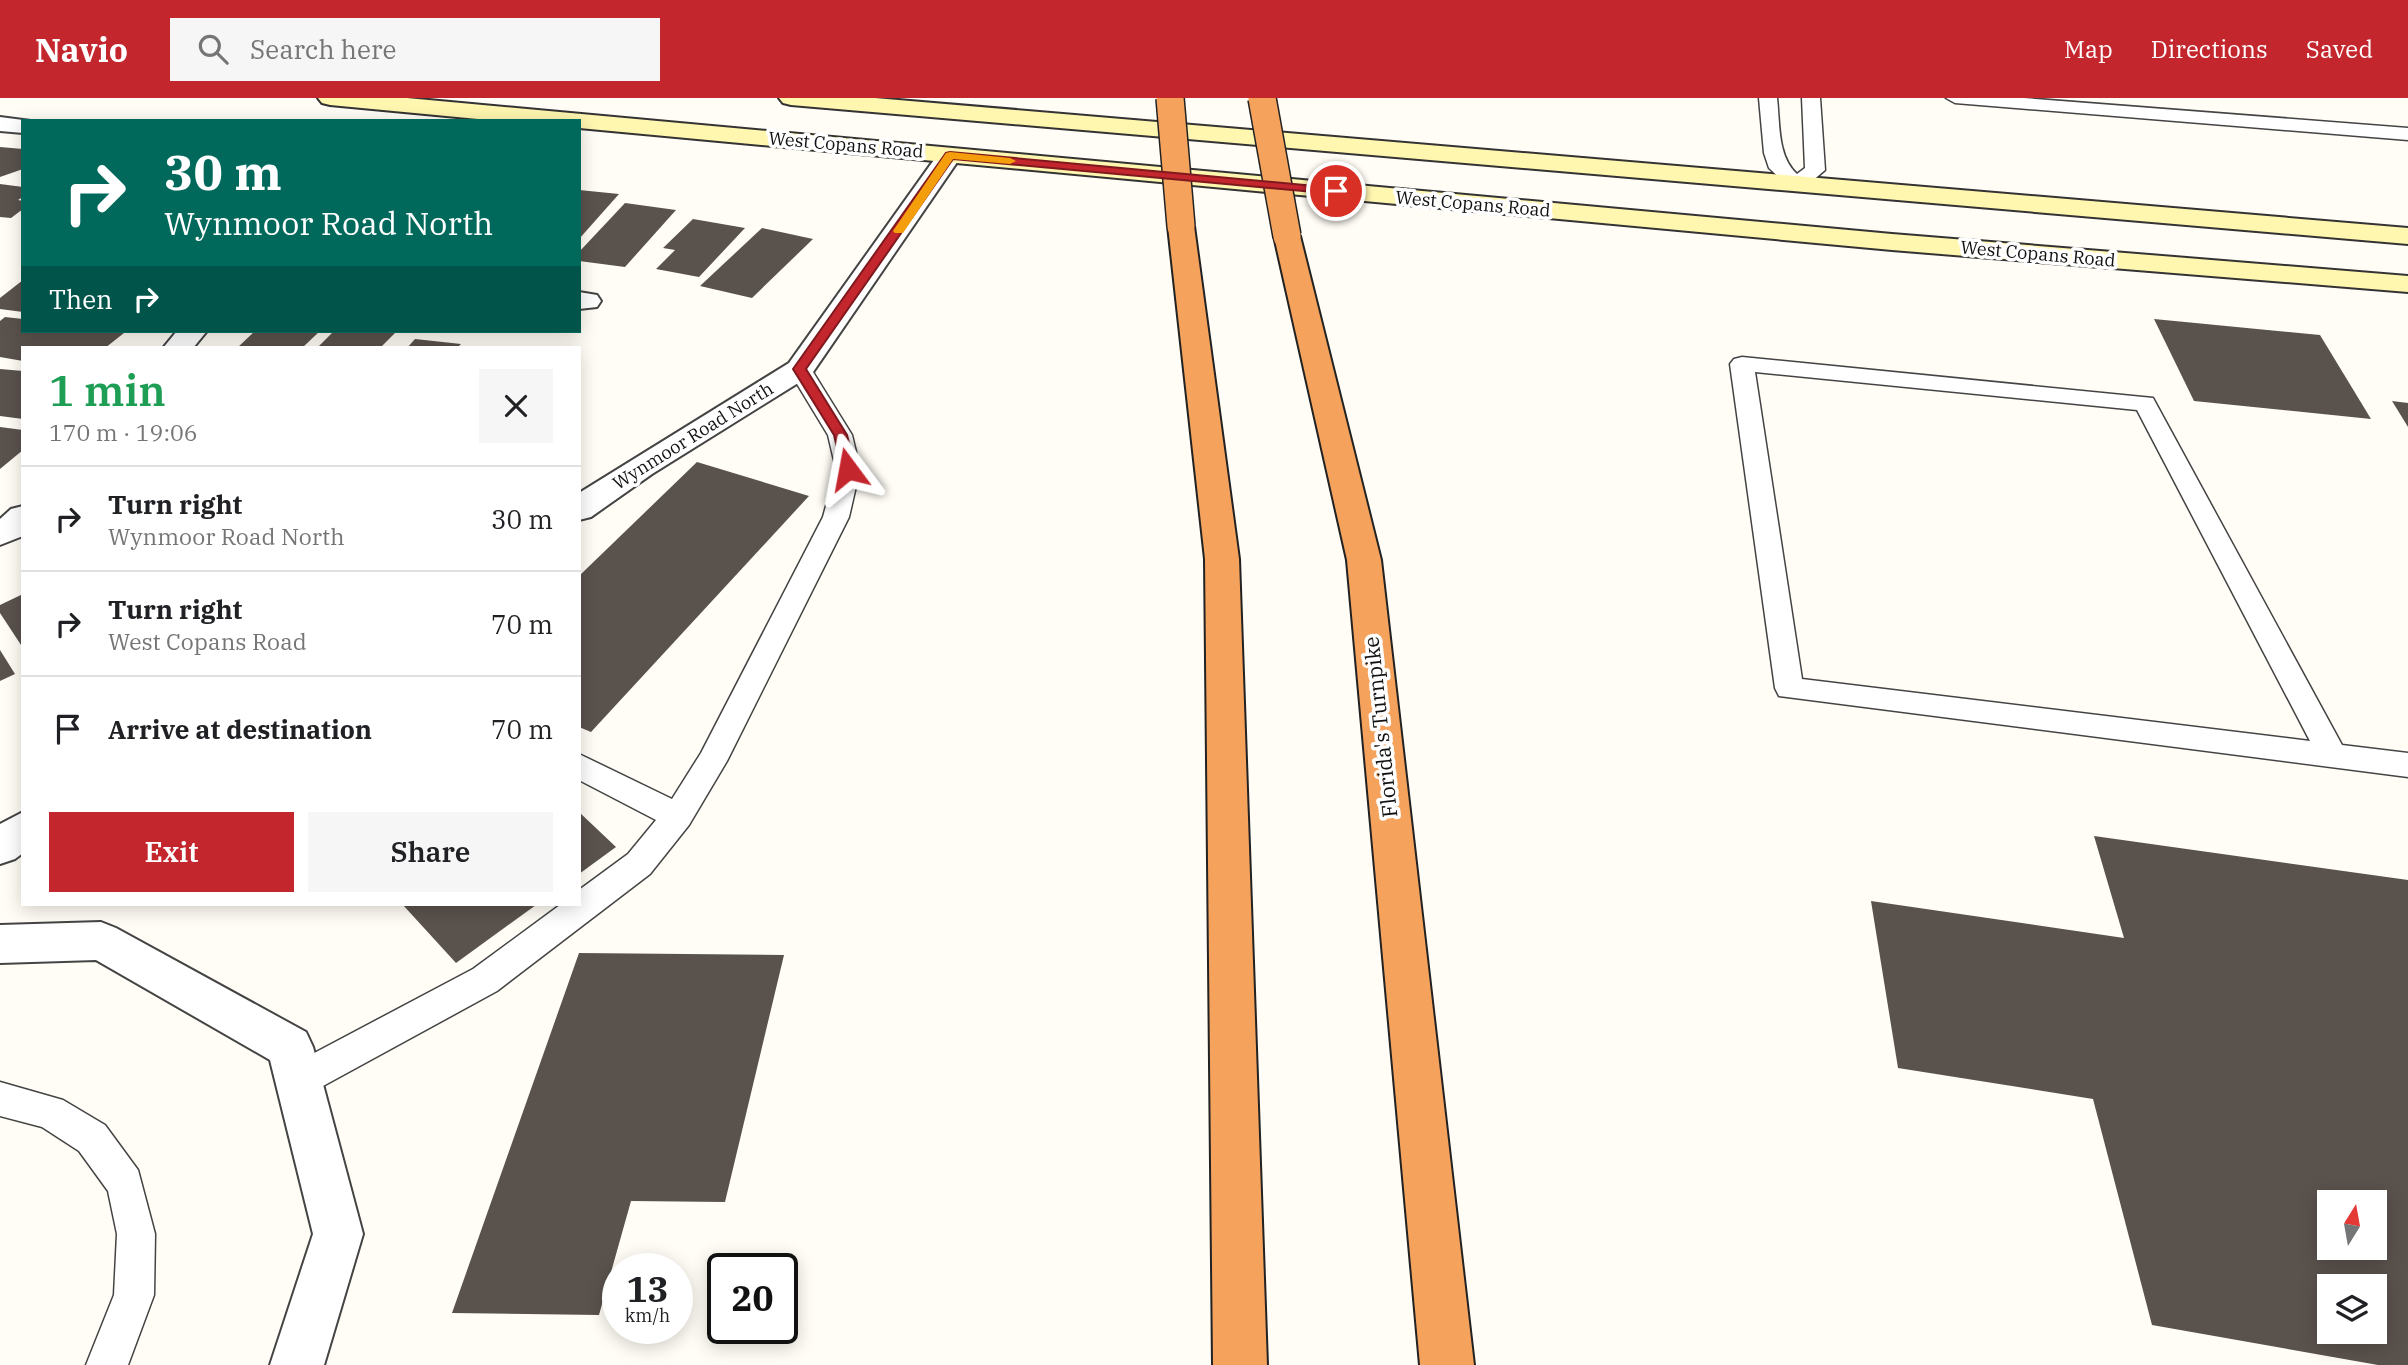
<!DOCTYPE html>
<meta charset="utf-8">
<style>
body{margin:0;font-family:"IBM Plex Serif",serif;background:#f6f6f6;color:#202124;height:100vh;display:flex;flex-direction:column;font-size:26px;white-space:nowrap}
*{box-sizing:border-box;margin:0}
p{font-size:23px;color:#757577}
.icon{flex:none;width:38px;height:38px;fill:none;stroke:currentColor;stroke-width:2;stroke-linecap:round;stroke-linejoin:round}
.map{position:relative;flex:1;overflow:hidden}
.side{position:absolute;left:21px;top:248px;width:560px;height:560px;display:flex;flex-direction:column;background:#fff;border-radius:0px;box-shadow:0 4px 18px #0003}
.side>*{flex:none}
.banner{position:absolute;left:21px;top:21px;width:560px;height:214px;border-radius:0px;box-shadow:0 4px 18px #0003;background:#00695c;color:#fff;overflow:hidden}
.needle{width:46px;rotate:11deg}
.buttons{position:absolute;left:2317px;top:1092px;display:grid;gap:14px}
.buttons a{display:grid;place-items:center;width:70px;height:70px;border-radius:0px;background:#fff;box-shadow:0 4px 18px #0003;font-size:35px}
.speed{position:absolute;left:602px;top:1155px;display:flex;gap:14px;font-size:35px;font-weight:700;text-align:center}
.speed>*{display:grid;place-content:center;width:91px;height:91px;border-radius:50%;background:#fff;box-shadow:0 4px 18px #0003;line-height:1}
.speed small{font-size:18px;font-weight:400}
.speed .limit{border:4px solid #111;border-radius:10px;background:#fff;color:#111}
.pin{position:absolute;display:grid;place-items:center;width:60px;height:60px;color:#fff;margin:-30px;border:4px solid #fff;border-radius:50%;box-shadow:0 2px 7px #0007}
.me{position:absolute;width:77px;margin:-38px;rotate:347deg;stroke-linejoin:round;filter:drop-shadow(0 0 5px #0008)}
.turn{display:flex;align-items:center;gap:24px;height:147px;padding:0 28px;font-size:32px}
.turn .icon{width:91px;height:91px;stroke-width:2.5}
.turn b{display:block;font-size:49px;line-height:60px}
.then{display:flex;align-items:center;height:66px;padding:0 28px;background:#0003;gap:14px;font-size:26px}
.round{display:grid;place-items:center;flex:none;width:74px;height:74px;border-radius:0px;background:#f6f6f6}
.overview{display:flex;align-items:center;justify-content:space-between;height:119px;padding:0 28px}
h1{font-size:42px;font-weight:600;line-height:52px;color:#1e9e55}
.cta{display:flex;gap:14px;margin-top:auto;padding:14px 28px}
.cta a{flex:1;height:80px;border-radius:0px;background:#c4262e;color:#fff;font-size:28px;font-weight:600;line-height:80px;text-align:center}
.cta a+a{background:#f6f6f6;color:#202124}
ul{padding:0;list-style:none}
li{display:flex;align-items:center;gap:21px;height:105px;padding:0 28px;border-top:2px solid #e0e0e0}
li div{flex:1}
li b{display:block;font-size:26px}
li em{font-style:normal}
header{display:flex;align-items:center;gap:42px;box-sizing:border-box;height:98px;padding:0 35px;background:#c4262e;color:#fff}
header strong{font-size:33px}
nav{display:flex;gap:38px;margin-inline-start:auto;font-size:24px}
.search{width:490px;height:63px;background:#f6f6f6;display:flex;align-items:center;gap:18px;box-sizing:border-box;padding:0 24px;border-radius:0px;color:#757577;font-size:26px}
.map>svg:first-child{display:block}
.building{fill:#5a524d;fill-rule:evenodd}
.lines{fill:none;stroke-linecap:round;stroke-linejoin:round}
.service-casing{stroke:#444;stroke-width:3}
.minor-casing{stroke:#444;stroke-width:4}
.secondary-casing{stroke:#333;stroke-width:4}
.motorway-casing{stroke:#222;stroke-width:4}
.service{fill:#fff;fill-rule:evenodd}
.minor{fill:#fff;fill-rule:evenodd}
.secondary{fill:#fff6b0;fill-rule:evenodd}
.motorway{fill:#f5a25d;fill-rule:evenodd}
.motorway-bridge-casing{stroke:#222;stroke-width:30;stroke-linecap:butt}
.motorway-bridge{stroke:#f5a25d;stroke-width:27}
.route{fill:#c4262e;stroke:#7f191e;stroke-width:2}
.slow{fill:#f59e0b}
.labels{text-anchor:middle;stroke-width:7;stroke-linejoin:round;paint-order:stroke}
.far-street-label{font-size:18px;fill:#111;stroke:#fff}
.street-label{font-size:21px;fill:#111;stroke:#fff}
</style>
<header>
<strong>Navio</strong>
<div class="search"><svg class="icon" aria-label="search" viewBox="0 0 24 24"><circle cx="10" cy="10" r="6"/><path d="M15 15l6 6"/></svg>Search here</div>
<nav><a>Map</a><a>Directions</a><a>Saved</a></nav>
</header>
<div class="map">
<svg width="2408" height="1267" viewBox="0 0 2408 1267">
<rect width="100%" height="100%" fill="#fffdf5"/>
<g class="building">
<polygon points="0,49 23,51 23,71 0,79"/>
<polygon points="0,86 23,89 23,99 18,102 23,103 23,111 11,120 0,119"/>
<polygon points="579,92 619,96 579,141"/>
<polygon points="625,105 676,112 625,169 579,163 579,154"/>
<polygon points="693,121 745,130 699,179 656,171 675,152 663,150"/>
<polygon points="762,130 813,141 752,200 700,188"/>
<polygon points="23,182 23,214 0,211 0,200"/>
<polygon points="5,219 23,221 23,233 124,235 105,250 23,250 23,263 0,259 0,223"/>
<polygon points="2154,221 2320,237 2371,321 2194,303"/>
<polygon points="255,233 320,233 302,250 237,250"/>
<polygon points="334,233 397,233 380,250 317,250"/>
<polygon points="415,241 461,246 457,250 407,250"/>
<polygon points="0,271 23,273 23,321 0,318"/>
<polygon points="2392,303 2408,305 2408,329"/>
<polygon points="0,329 23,332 23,352 0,371"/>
<polygon points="697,364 809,398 591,634 579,629 579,478"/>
<polygon points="23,496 23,550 0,515 0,507"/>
<polygon points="0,552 15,576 0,583"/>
<polygon points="579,714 616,749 579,776"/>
<path d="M 2094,738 L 2408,782 L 2408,1267 L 2378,1267 L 2152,1227 L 2093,1001 L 1898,970 L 1871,803 L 2124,840 ZM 2329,1104 L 2375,1104 L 2375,1150 L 2329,1150 ZM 2329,1188 L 2375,1188 L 2375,1234 L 2329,1234 Z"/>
<polygon points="403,807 536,807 456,865"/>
<polygon points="579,855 784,857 725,1104 631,1103 599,1217 452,1215"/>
</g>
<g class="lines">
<defs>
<g id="service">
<path d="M 1759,0 L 1777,0 C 1780,25 1777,58 1797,76 L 1805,70 L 1802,0 L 1820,0 L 1825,72 L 1804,90 L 1790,90 L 1769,70 L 1764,55 Z"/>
<polygon points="1946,0 2024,0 2408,30 2408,42 1955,5"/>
<path d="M 1742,259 L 2153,300 L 2342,647 L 2408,655 L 2408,679 L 1779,598 L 1775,590 L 1730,266 L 1734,261 ZM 1755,274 L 2137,312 L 2310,643 L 1802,581 Z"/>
<polygon points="800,264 808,266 852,337 860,371 849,419 727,663 689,727 650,776 497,893 312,994 299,999 286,994 281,982 286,970 473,871 560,807 579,807 579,792 628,756 656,722 579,682 579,656 672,701 701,655 823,419 836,371 828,337 788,271 792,266"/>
<polygon points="0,984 63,1002 105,1027 138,1072 155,1136 154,1197 128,1267 86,1267 114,1197 117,1136 108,1093 79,1053 42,1029 0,1018"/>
</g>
<g id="minor">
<polygon points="0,19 31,23 23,23 23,35 0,33"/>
<polygon points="950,50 959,52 962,57 811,277 652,376 591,419 579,422 579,395 789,265 941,52"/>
<polygon points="579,194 597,197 601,203 597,209 579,211"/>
<polygon points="177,233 207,233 193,250 163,250"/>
<polygon points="23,408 23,438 0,447 0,421 11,411"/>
<polygon points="23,714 23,755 15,761 0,766 0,726"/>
<polygon points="101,824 116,830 306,934 313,949 363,1136 324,1267 270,1267 313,1136 270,962 96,862 0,865 0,827"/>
</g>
<g id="secondary">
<polygon points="318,0 407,0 1892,136 2408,178 2408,194 1892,152 579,30 579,23 499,23 330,7 322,5"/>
<polygon points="779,0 875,0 2408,130 2408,146 791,7 783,5"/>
</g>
<g id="motorway">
<polygon points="1181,120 1190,122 1194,128 1239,461 1267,1267 1213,1267 1205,461 1168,128 1172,122"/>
<polygon points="1287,130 1296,132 1300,138 1381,462 1474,1267 1420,1267 1347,462 1274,138 1278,132"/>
</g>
</defs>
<use href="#service" class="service-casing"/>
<use href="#minor" class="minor-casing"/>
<use href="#secondary" class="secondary-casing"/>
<use href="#motorway" class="motorway-casing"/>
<use href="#service" class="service"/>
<use href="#minor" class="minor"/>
<use href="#secondary" class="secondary"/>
<use href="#motorway" class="motorway"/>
<defs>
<g id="motorway-bridge">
<polyline points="1170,0 1181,128"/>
<polyline points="1262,0 1287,138"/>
</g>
</defs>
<use href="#motorway-bridge" class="motorway-bridge-casing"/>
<use href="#motorway-bridge" class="motorway-bridge"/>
</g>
<polygon class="route" points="950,54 1336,90 1341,93 1336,96 953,61 806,271 847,337 855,371 853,374 843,374 834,337 793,271 946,55"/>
<polygon class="slow" points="950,54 1010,60 1016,63 1010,66 953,61 903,135 895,135 893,133 946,55"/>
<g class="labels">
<g class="far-street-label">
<text transform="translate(846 47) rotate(5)" y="6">West Copans Road</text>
<text transform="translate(1473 106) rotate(5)" y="6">West Copans Road</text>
<text transform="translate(2038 156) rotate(5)" y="6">West Copans Road</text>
<text transform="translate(693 338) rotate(-32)" y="6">Wynmoor Road North</text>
</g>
<g class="street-label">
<text transform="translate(1381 629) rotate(-96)" y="7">Florida's Turnpike</text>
</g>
</g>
</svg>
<div class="buttons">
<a><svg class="needle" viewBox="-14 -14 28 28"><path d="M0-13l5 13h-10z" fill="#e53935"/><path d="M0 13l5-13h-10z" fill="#757577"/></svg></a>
<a><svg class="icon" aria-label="layers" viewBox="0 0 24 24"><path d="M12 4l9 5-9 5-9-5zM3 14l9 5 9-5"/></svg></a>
</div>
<div class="speed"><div>13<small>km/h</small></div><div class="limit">20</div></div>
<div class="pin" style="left:1336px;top:93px;background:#d93025"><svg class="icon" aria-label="arrive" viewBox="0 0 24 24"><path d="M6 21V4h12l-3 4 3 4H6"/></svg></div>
<svg class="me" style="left:848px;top:371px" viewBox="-20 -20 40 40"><path d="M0-17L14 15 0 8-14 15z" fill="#c4262e" stroke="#fff" stroke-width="4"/></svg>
<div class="banner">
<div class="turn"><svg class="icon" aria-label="right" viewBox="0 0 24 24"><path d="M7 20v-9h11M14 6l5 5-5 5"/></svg><div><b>30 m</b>Wynmoor Road North</div></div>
<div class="then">Then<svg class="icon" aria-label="right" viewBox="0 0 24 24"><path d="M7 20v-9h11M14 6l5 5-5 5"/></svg></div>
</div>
<section class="side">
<div class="overview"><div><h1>1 min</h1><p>170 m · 19:06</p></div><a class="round"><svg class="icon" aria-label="close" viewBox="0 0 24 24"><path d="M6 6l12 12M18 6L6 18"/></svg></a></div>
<ul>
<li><svg class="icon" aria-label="right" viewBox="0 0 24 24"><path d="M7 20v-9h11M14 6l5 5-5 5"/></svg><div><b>Turn right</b><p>Wynmoor Road North</p></div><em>30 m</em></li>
<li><svg class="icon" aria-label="right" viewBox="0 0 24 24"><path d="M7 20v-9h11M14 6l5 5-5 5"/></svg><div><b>Turn right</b><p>West Copans Road</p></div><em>70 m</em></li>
<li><svg class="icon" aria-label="arrive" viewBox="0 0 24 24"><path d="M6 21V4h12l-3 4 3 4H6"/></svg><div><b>Arrive at destination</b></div><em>70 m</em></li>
</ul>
<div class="cta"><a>Exit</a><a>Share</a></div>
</section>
</div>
